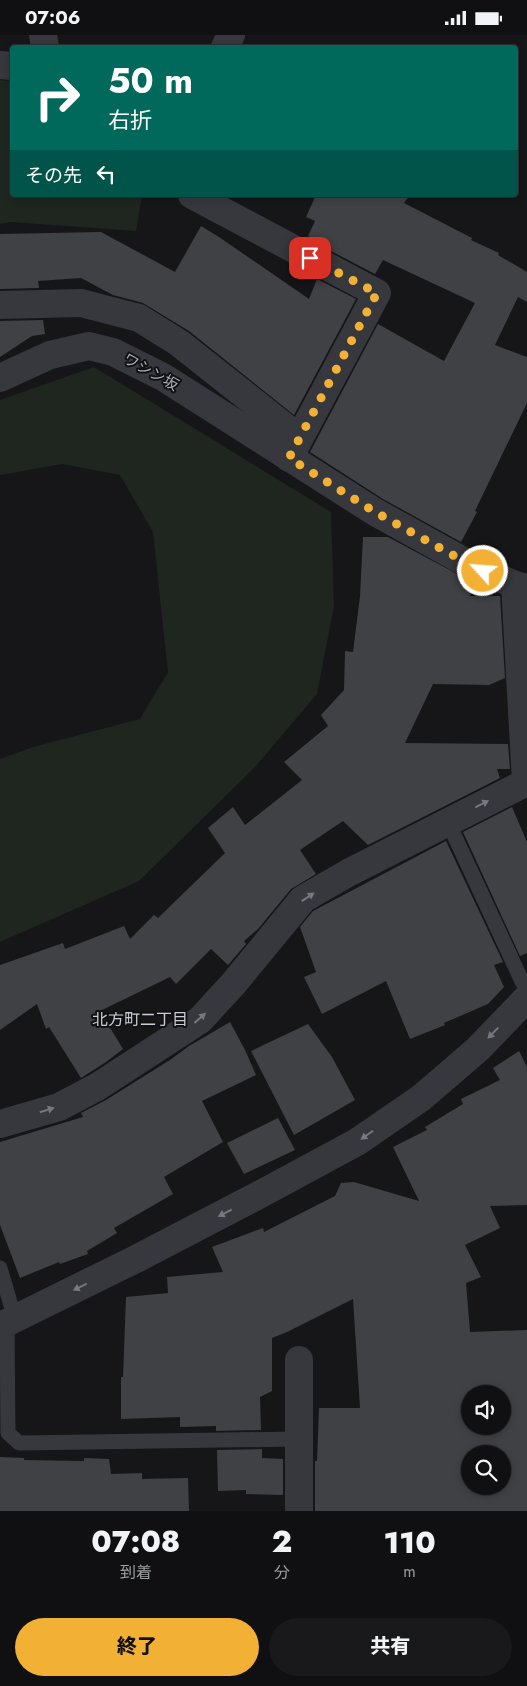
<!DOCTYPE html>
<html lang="ja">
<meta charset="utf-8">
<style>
body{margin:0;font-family:Jost,"Noto Sans JP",sans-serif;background:#19191b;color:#f1f3f6;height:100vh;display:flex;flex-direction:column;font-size:19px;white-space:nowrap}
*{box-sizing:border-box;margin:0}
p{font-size:16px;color:#9c9d9f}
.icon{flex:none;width:28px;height:28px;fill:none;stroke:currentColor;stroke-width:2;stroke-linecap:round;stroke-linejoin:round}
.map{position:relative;height:1476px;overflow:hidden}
.drawer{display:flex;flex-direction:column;background:#101012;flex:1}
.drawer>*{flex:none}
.top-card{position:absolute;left:10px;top:10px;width:508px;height:152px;border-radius:5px;box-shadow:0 2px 8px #0003,0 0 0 1px #303032;background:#00695c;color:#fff;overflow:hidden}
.controls{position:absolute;left:461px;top:1350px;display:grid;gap:10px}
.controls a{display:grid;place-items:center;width:50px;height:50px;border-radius:50%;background:#101012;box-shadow:0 2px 8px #0003,0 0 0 1px #303032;font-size:25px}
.pin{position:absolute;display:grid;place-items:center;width:42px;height:42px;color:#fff;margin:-21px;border-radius:10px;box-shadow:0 2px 8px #0006}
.me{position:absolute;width:55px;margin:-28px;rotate:296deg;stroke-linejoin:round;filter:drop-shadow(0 0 4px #0008)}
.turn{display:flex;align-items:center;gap:18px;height:105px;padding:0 15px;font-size:22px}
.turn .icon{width:65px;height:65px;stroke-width:2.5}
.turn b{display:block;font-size:35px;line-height:42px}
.then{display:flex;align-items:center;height:48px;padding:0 15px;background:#0003;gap:10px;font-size:19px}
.eta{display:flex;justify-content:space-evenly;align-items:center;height:85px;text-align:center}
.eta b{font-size:30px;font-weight:800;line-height:35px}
.primary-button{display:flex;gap:10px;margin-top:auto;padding:10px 15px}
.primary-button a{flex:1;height:58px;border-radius:30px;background:#f2b134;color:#111;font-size:20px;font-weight:800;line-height:58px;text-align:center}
.primary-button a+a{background:#19191b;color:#f1f3f6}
.status{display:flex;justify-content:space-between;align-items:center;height:35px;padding:0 25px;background:#101012;direction:ltr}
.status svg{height:14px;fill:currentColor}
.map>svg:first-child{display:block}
.green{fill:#1e261f}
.building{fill:#404145;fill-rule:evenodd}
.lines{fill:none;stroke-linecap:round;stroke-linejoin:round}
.lane{stroke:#37383d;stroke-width:15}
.street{stroke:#37383d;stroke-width:28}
.oneway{fill:#757881}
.route{stroke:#f2b134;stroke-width:9;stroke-dasharray:0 16.2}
.labels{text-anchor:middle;stroke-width:4;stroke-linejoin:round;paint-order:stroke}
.street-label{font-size:15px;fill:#a8adb8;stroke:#111113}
.neighbourhood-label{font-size:16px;fill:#c9ccd4;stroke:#111113}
</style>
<div class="status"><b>07:06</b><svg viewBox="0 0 49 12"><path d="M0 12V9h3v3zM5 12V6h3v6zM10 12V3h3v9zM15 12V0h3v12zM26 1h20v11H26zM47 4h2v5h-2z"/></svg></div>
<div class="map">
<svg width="527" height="1476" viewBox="0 0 527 1476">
<rect width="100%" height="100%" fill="#161618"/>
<g class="green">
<polygon points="0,45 12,46 12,160 142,160 136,196 10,187 0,189"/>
<polygon points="94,332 331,477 334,571 317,659 255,732 139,846 0,907 0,724 33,712 140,684 168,637 153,497 120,440 62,429 0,440 0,365"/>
</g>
<g class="building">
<polygon points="316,160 410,160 404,168 472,203 471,205 499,218 498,220 527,237 527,267 518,262 495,310 527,322 527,368 475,476 477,477 461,507 383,464 310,417 378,289 444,326 475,268 383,225 375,239 329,215 330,211 308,201 315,186 306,182"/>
<polygon points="201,191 219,202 309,264 317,244 356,264 294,380 189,296 143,268 113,260 81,243 38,246 39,253 0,254 0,199 101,197 175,237"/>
<polygon points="43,285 45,299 32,301 0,322 0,286"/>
<polygon points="363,502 388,502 474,548 470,561 500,561 505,643 489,650 433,649 405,708 508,709 510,734 497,734 500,743 368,810 343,786 300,815 316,839 291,854 258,894 244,906 246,909 228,930 211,914 176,949 170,942 100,976 123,1014 106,1027 81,1043 49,992 46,994 37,969 0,995 0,930 63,908 65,914 124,891 130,904 154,880 158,883 225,818 208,793 233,772 245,790 302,745 284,727 328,691 321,680 344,655 345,616 353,617 360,561"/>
<polygon points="512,772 527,807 527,918 520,921 463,797"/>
<polygon points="446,806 503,927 494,930 504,952 488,969 444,988 445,990 410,1004 386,946 322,979 304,942 316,937 300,892 313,876"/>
<polygon points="230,987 245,1015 256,1040 202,1066 223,1107 164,1142 173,1159 114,1193 117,1198 87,1216 88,1219 60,1229 59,1227 20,1243 0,1190 0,1107 83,1082 81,1078 106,1065 170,1025 189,1011"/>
<polygon points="308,989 332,1022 355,1065 294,1100 251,1016"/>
<path d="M 519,1016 L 527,1032 L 527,1170 L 490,1171 L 500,1193 L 465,1210 L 481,1242 L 466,1248 L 470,1297 L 527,1295 L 527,1476 L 315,1476 L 315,1426 L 317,1426 L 319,1373 L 360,1373 L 353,1264 L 287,1297 L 272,1303 L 272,1356 L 260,1362 L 261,1395 L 216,1396 L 216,1391 L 180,1392 L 180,1382 L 121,1384 L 121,1342 L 123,1342 L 126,1262 L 168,1258 L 167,1242 L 223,1237 L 212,1212 L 263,1193 L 264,1197 L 335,1161 L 341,1148 L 354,1147 L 419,1166 L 393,1112 L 427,1095 L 425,1092 L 463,1069 L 461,1064 L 500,1045 L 493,1033 ZM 470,1359 L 502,1359 L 502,1391 L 470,1391 ZM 470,1419 L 502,1419 L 502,1451 L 470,1451 Z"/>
<polygon points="278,1083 295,1115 244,1139 227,1108"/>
<polygon points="262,1414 262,1423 283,1424 283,1460 246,1459 246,1455 218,1456 217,1415"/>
<polygon points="0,1422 24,1423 24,1425 84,1426 84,1423 109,1424 111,1439 142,1438 142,1444 188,1443 189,1476 0,1476"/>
</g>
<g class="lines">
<g class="lane">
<polyline points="448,787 527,957"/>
<polyline points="0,1233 15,1284"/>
<polyline points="7,1288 8,1398 19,1408 299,1404"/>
</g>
<g class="street">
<polyline points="43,0 45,12"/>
<polyline points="225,12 231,0"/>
<polyline points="0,30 12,31"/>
<polyline points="192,160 377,258 289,423"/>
<polyline points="0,270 81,268 139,283 179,308 299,403"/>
<polyline points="0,343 50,320 89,311 113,317 163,342 375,477 467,528 515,550 527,553"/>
<polyline points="515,550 526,747"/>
<polyline points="0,1089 59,1072 97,1052 200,985 234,948 303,864 348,838 527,747"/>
<polyline points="0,1291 136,1224 255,1162 357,1107 421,1063 478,1014 527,963"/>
<polyline points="299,1325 299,1476"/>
</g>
</g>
<defs><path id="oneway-solid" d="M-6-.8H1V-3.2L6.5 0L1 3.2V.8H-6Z" transform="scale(1.25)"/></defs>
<g class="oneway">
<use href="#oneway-solid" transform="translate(482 769) rotate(-27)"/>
<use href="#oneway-solid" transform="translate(308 862) rotate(-34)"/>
<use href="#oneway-solid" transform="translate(200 983) rotate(-41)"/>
<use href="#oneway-solid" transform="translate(493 998) rotate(134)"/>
<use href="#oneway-solid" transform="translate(47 1075) rotate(-17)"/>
<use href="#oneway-solid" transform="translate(367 1100) rotate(145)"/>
<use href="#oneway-solid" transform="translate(225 1178) rotate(153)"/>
<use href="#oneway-solid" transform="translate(80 1252) rotate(154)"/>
</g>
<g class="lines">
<polyline class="route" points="310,223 377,258 289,423 375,477 467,528 483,536"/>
</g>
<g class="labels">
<g class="street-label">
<text transform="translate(151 337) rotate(29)" y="5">ワシン坂</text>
</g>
<g class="neighbourhood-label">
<text x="140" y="990">北方町二丁目</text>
</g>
</g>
</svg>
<div class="controls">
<a><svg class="icon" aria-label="sound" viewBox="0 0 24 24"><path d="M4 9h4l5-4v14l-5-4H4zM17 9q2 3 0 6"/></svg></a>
<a><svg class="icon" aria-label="search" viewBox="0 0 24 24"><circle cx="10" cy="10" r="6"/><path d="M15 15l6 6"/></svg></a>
</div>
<div class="pin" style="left:310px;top:223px;background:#d93025"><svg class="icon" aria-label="arrive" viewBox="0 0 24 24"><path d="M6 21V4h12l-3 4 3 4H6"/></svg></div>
<svg class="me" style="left:483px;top:536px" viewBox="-20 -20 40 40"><circle r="17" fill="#f2b134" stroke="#fff" stroke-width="3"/><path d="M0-11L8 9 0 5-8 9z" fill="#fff"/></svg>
<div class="top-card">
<div class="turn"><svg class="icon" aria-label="right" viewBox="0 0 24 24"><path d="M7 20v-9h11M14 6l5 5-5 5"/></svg><div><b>50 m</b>右折</div></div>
<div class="then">その先<svg class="icon" aria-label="left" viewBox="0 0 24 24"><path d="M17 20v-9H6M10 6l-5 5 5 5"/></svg></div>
</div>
</div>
<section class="drawer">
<div class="eta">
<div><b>07:08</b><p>到着</p></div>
<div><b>2</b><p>分</p></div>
<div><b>110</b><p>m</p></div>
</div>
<div class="primary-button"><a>終了</a><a>共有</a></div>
</section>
